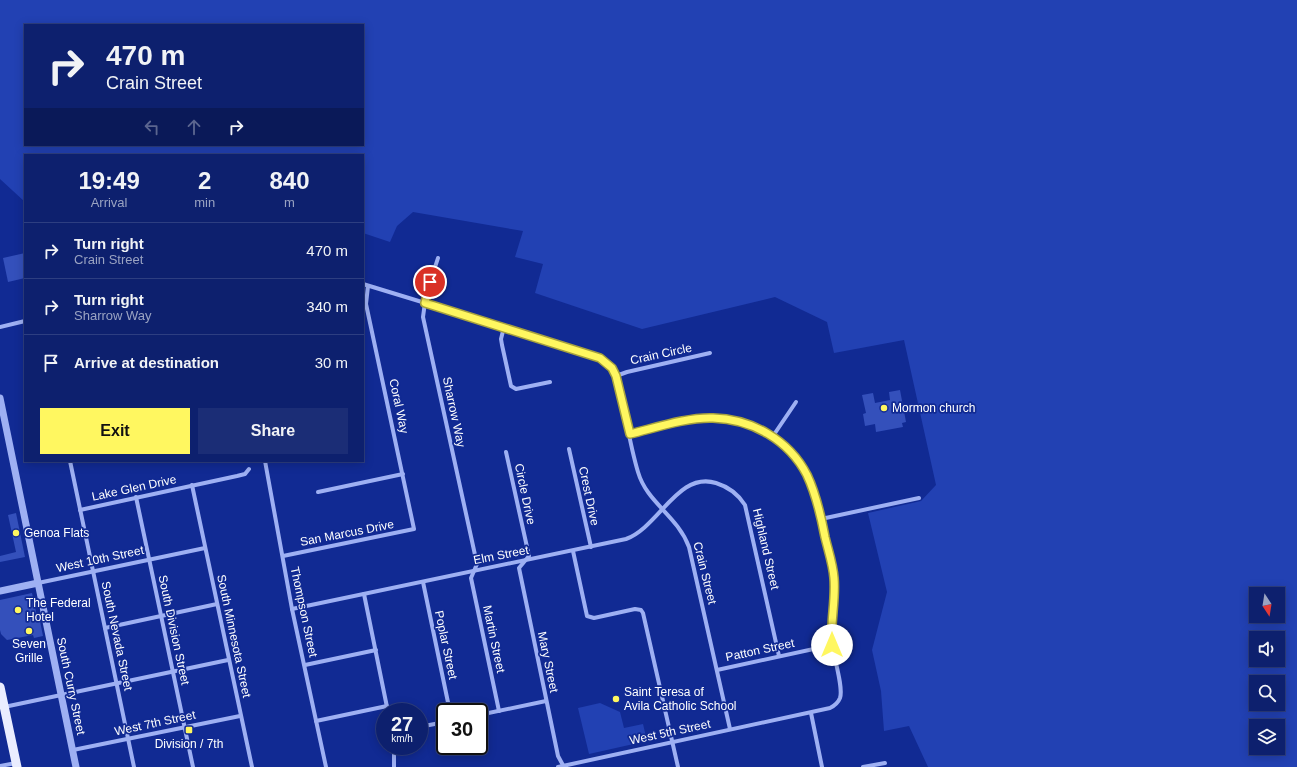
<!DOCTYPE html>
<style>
body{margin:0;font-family:Helvetica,sans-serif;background:#1b2d76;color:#f1f3f6;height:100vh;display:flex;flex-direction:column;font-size:15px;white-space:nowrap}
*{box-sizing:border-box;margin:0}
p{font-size:13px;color:#9aa3c2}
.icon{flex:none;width:22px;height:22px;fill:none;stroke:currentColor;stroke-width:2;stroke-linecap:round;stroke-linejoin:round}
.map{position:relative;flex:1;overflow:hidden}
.panel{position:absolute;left:24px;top:154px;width:340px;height:308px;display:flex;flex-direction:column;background:#0d206e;border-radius:0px;box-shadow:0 2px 10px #0003,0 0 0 1px #2d3e81}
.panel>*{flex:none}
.banner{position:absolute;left:24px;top:24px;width:340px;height:122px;border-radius:0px;box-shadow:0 2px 10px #0003,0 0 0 1px #2d3e81;background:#0d206e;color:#f1f3f6;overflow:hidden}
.needle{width:26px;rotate:168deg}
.fabs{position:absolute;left:1249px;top:587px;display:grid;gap:8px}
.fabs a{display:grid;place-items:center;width:36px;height:36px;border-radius:0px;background:#0d206e;box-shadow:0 2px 10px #0003,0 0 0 1px #2d3e81;font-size:20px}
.speed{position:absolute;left:376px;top:703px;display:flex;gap:8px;font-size:20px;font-weight:700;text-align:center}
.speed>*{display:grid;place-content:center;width:52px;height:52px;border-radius:50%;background:#0d206e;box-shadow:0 2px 10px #0003,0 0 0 1px #2d3e81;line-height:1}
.speed small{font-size:10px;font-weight:400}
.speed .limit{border:2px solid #111;border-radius:6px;background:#fff;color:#111}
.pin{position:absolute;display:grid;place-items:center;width:34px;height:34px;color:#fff;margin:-17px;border:2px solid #fff;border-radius:50%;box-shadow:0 1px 4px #0007}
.me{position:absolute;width:44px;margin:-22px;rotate:0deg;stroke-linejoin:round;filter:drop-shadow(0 0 3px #0008)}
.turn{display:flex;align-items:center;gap:14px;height:84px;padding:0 16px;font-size:18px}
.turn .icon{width:52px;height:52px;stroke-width:2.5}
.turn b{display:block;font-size:28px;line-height:34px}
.lanes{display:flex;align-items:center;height:38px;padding:0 16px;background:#0003;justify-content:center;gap:20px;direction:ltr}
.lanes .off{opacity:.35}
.eta{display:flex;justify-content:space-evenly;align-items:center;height:68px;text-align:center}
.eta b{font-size:24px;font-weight:700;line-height:28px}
.cta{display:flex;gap:8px;margin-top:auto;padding:8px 16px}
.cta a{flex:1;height:46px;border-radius:0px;background:#fff760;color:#111;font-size:16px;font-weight:700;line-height:46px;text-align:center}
.cta a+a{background:#1b2d76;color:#f1f3f6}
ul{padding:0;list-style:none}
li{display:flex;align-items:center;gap:12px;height:56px;padding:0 16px;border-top:1px solid #2d3e81}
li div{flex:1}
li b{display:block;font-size:15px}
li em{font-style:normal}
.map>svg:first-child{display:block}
.green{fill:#2241b3;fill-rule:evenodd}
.building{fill:#3450bb}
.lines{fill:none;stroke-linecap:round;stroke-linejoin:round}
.minor{stroke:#9eb0f3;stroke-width:4}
.tertiary{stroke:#9eb0f3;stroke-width:7}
.primary{stroke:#eaedff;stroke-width:9}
.route-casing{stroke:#a6a13e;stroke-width:10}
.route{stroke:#fff760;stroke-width:7}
.poi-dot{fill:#fff760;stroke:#112a93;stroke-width:1.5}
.labels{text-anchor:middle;stroke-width:3.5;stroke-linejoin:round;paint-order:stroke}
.street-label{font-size:12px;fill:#fff;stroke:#112a93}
.poi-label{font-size:12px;fill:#fff;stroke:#112a93;text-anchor:start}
</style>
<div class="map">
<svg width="1297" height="767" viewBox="0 0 1297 767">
<rect width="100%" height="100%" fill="#112a93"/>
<g class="green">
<path d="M 0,0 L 1297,0 L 1297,767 L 928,767 L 909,726 L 884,731 L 881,691 L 872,650 L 887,592 L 868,513 L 921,501 L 936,485 L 904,340 L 834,353 L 827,322 L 775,297 L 642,329 L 535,293 L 543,264 L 515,257 L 523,231 L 413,212 L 397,226 L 390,242 L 363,233 L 363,155 L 25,155 L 25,202 L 0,179 ZM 25,25 L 363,25 L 363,145 L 25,145 ZM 1256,594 L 1278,594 L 1278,616 L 1256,616 ZM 1256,638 L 1278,638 L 1278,660 L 1256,660 ZM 1256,682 L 1278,682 L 1278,704 L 1256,704 ZM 1256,726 L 1278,726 L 1278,748 L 1256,748 Z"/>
<polygon points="600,703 620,712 624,728 643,724 647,741 589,754 578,708"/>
</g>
<g class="building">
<polygon points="25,253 25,278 8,282 3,258"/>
<polygon points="900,390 906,422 902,423 903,427 876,432 875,424 865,426 863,414 866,413 862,395 873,393 875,403 890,400 889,392"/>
<polygon points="16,513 25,557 0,562 0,556 16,552 8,515"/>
<polygon points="32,593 38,621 40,621 43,636 34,638 33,635 7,640 1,634 0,630 0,600"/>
</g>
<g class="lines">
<g class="minor">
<polyline points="438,258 426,295 423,317 477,564 471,578 499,711"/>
<path d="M 363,284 L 589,353 C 597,357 607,360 612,368 C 618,377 620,390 622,400 C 627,424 631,449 638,472 C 647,503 677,515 689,547 L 730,729"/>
<polyline points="0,327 25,321"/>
<polyline points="504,327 501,339 502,345 511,386 516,389 550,382"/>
<polyline points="616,376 627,372 710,353"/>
<polyline points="773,436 796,402"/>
<polyline points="569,449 591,547"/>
<polyline points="506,452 529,556 519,568 558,756 564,767"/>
<polyline points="70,461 134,767"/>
<polyline points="265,461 292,609 326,767"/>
<polyline points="192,485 252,767"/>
<polyline points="318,492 403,474"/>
<polyline points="136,497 193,767"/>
<polyline points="80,510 237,476 245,474 249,469"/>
<polyline points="821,519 919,498"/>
<polyline points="573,551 587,616 594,618 635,609 641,610 643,613 678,767"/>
<polyline points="283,556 414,529 366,304 368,286"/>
<polyline points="423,582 450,712"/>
<polyline points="38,583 205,548"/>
<polyline points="364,594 388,712"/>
<path d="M 292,609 L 626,539 C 659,527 678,471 716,483 C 729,487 738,494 745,505 L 779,656"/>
<polyline points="105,628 217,604"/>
<polyline points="305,665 376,650"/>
<polyline points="717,670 832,645"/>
<polyline points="4,707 228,660"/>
<polyline points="811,713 822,767"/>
<polyline points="479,715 546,701"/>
<polyline points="316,721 387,706"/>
<polyline points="419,727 445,722"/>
<polyline points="73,750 240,716"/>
<polyline points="0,766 16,763"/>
<polyline points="394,767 394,746"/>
<path d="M 558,767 L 830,708 C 834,706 838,703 840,698 C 844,687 832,652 831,638 C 831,618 836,597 834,577 C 832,564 828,551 826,539 C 817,497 805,454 765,431 C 722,407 674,424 629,434"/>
<polyline points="863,767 885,763"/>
</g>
<g class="tertiary">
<polyline points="0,398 76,767"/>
<polyline points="0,591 38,583"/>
</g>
<polyline class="primary" points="0,687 17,767"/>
</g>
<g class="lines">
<defs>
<path id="route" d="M 430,282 L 425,303 L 600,358 L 612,368 L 616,376 L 630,434 C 655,428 687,417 713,418 C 752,419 789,440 807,475 C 816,494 821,516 825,537 C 828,550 833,564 834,578 C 836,600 830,623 832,645"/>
</defs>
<use href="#route" class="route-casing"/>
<use href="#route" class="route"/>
</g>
<g class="poi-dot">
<circle cx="884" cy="408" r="4"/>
<circle cx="16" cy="533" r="4"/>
<circle cx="18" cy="610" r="4"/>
<circle cx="29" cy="631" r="4"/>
<circle cx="616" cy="699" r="4"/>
<rect x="185" y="726" width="8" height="8" rx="2"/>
</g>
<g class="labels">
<g class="street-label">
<text transform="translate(661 354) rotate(-12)" y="4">Crain Circle</text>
<text transform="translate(399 406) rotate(78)" y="4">Coral Way</text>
<text transform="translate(454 412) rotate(78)" y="4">Sharrow Way</text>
<text transform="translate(134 488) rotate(-12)" y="4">Lake Glen Drive</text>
<text transform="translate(525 494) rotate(78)" y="4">Circle Drive</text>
<text transform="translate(589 496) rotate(78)" y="4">Crest Drive</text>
<text transform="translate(347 533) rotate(-11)" y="4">San Marcus Drive</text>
<text transform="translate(766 549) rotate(77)" y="4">Highland Street</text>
<text transform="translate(501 555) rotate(-11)" y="4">Elm Street</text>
<text transform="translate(100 559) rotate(-12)" y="4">West 10th Street</text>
<text transform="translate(705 573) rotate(76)" y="4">Crain Street</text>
<text transform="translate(304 612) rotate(78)" y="4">Thompson Street</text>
<text transform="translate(174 630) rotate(78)" y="4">South Division Street</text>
<text transform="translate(117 636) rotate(78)" y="4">South Nevada Street</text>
<text transform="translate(234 636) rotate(78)" y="4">South Minnesota Street</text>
<text transform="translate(494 639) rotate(78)" y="4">Martin Street</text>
<text transform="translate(446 645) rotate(78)" y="4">Poplar Street</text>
<text transform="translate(760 650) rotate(-12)" y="4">Patton Street</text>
<text transform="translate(548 662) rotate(78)" y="4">Mary Street</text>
<text transform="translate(71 686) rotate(78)" y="4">South Curry Street</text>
<text transform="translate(155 723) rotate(-12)" y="4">West 7th Street</text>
<text transform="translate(670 732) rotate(-12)" y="4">West 5th Street</text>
</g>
<g class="poi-label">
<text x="892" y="412">Mormon church</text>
<text x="24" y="537">Genoa Flats</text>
<text x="26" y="607">The Federal<tspan x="26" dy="14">Hotel</tspan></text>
<text x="29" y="648" text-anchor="middle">Seven<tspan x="29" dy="14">Grille</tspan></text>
<text x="624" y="696">Saint Teresa of<tspan x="624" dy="14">Avila Catholic School</tspan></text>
<text x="189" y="748" text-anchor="middle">Division / 7th</text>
</g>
</g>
</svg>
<div class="fabs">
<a><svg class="needle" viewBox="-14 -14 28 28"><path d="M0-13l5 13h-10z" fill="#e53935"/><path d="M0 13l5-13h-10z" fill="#9aa3c2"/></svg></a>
<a><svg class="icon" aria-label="sound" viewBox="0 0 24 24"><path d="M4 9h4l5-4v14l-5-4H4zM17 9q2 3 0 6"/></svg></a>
<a><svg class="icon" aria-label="search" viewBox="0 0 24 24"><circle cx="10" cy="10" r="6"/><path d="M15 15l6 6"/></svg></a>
<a><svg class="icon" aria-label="layers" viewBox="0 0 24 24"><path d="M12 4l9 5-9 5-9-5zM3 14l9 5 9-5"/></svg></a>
</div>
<div class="speed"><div>27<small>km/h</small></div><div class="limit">30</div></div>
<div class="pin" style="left:430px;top:282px;background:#d93025"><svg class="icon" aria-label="arrive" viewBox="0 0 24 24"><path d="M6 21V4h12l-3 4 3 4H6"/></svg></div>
<svg class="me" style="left:832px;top:645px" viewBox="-20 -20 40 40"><circle r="19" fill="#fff"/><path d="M0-13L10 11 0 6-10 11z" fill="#fff760"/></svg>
<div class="banner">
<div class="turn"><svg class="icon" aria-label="right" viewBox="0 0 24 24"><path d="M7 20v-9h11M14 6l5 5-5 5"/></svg><div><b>470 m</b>Crain Street</div></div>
<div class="lanes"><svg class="icon off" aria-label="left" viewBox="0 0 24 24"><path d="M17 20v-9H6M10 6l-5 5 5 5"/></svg><svg class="icon off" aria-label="ahead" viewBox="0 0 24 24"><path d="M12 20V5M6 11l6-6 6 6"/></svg><svg class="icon" aria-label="right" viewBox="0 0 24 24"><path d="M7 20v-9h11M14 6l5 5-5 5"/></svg></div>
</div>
<section class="panel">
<div class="eta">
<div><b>19:49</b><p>Arrival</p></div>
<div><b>2</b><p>min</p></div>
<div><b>840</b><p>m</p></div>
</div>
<ul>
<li><svg class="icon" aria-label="right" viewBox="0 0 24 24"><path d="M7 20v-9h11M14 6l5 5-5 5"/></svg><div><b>Turn right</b><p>Crain Street</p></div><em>470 m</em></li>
<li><svg class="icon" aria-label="right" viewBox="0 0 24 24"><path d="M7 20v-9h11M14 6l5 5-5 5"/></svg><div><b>Turn right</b><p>Sharrow Way</p></div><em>340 m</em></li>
<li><svg class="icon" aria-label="arrive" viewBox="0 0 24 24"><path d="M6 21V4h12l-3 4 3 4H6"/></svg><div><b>Arrive at destination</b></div><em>30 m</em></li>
</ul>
<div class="cta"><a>Exit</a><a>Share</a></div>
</section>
</div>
